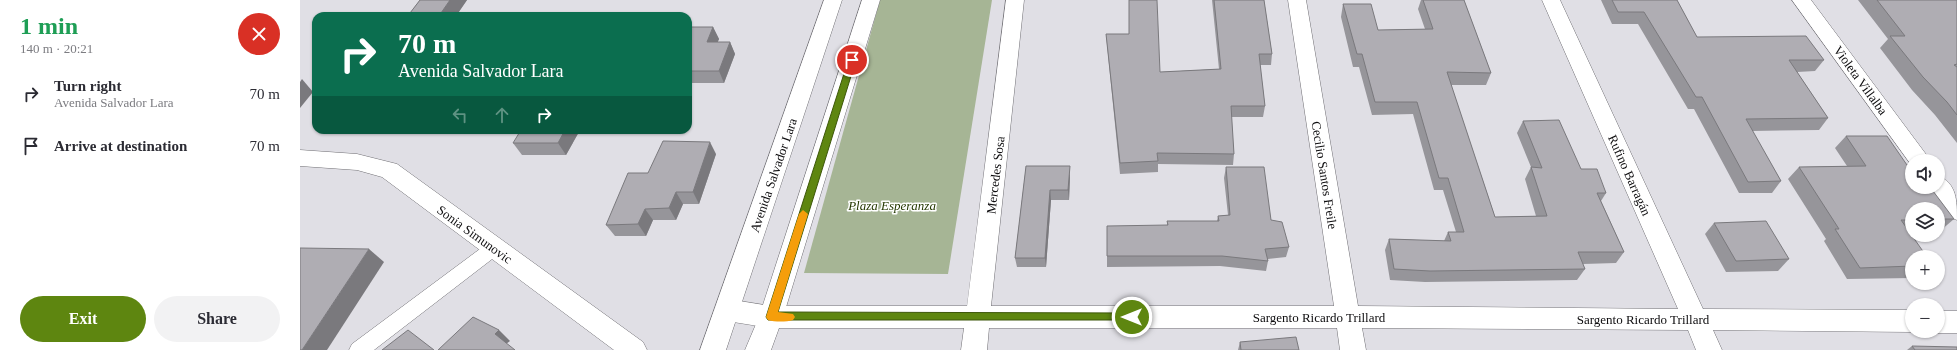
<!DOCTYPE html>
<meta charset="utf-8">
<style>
body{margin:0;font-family:Georgia,serif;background:#f2f2f3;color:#2b2b33;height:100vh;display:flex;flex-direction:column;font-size:15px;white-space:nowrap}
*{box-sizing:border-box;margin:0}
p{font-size:13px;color:#7c7c81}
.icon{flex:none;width:22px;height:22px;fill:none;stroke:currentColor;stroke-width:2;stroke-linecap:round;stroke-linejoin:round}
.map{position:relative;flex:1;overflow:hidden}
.panel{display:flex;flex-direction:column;background:#fff;width:300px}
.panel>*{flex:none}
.banner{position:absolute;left:12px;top:12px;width:380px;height:122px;border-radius:12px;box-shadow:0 1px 3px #0004;background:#0b6e4f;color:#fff;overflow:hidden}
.tools{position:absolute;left:1605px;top:154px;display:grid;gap:8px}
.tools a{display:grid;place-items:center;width:40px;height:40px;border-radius:50%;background:#fff;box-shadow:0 1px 3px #0004;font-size:20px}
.pin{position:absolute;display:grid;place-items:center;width:34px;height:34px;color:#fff;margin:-17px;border:2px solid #fff;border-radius:50%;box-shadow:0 1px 4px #0007}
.me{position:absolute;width:44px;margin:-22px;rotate:270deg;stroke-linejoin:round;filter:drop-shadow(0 0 3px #0008)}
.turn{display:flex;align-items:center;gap:14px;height:84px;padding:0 20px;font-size:18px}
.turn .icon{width:52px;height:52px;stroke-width:2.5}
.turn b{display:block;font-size:28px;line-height:34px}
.lanes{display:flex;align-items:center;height:38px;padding:0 20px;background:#0003;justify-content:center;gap:20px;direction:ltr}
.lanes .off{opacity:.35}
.round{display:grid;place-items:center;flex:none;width:42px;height:42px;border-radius:21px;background:#f2f2f3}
.overview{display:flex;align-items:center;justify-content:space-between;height:68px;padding:0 20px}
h1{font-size:24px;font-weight:700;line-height:30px;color:#1e9e55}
.action{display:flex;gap:8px;margin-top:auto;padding:8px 20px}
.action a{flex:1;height:46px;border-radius:24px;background:#5e8610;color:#fff;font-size:16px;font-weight:700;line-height:46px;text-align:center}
.action a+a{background:#f2f2f3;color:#2b2b33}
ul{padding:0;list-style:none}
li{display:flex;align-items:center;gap:12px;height:52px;padding:0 20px}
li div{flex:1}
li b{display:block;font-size:15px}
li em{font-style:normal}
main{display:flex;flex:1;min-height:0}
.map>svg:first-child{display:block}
.green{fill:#a6b595}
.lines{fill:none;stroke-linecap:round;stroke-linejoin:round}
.service-casing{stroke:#706f74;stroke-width:1}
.minor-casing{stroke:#706f74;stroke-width:1}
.tertiary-casing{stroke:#706f74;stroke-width:1}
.service{fill:#fff;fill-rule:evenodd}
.minor{fill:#fff;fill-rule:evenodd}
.tertiary{fill:#fff;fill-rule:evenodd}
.wall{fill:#96959a}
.shaded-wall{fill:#7a797d}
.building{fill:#afadb3;stroke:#7a797d}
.route{fill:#5e8610;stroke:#3d570a}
.slow{fill:#f59e0b}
.labels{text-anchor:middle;stroke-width:3;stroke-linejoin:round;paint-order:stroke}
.street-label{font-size:13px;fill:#0d0c0e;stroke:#fff}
.park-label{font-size:13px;font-style:italic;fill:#243800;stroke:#fff}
</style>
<main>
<section class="panel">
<div class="overview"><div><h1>1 min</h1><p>140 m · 20:21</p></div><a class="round" style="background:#d93025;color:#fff"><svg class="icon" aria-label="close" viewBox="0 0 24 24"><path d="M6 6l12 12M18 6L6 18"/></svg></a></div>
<ul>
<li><svg class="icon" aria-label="right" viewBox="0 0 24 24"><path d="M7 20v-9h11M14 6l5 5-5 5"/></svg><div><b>Turn right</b><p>Avenida Salvador Lara</p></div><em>70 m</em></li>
<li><svg class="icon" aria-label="arrive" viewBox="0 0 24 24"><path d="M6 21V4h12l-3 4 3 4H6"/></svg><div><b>Arrive at destination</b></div><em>70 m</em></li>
</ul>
<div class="action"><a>Exit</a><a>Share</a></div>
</section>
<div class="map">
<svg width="1657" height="350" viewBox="0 0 1657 350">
<rect width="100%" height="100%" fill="#e0dfe5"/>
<polygon class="green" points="580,0 692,0 648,274 504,273"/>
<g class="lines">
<defs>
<polygon id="service" points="194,241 200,243 203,248 200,253 74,350 49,350 52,344 188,243"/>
<g id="minor">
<polygon points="706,0 724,0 691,306 1034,306 988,0 1006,0 1058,306 1378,309 1242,0 1260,0 1403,309 1612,310 1612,331 1614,331 1612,332 1413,330 1422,350 1396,350 1388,330 1062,328 1066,350 1040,350 1037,328 689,328 687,350 661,350 664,328 471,328 427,321 418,318 415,310 418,302 427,299 471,306 667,306"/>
<polygon points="1492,0 1511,0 1631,161 1612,161 1612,166"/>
<polygon points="0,150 57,154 97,164 343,342 347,350 314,350 82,177 57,170 0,166"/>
<path d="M 1638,176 C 1657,183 1657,201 1657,220 L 1649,217 L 1628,187 L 1638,187 Z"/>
<polygon points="1638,311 1657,311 1657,333 1638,333 1633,331 1638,331"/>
</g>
<g id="tertiary">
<polygon points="524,0 542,0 426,350 400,350"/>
<polygon points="562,0 580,0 483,317 471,350 445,350 459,317"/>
</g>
</defs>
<use href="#service" class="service-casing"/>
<use href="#minor" class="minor-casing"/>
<use href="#tertiary" class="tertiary-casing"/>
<use href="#service" class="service"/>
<use href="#minor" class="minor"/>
<use href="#tertiary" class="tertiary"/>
</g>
<g class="wall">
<polygon points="120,0 167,0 156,16 112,16 110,13"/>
<polygon points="912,0 964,0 972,54 971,65 960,65 965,106 963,117 931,117 934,154 933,165 858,164 858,172 820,174 807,45 806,34 860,72 919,69"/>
<polygon points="1121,0 1164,0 1191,73 1186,85 1151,85 1195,217 1236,216 1225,179 1231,167 1217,133 1223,121 1281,169 1306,193 1301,201 1324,252 1316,263 1283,264 1285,269 1277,280 1125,282 1090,280 1085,250 1089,239 1144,241 1148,232 1156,232 1143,190 1134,190 1113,114 1072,115 1059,67 1053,67 1041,17 1043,4 1078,30 1125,29 1118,9"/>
<polygon points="1301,0 1377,0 1397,37 1524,60 1515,71 1497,72 1528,118 1519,130 1452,131 1481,181 1472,193 1439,193 1394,109 1388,109 1338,24 1312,24"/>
<polygon points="1558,0 1657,0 1657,143 1635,115 1612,90 1580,48 1588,39"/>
<polygon points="388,27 413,27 419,39 417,42 430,42 435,54 424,83 388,83"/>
<polygon points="130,130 197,130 196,131 131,132"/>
<polygon points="280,130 266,155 222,155 213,143"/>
<polygon points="1546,136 1612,209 1612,231 1609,231 1612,257 1612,278 1547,279 1524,241 1526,239 1488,179 1499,167 1547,166 1535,148"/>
<polygon points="416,154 399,204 383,204 376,220 353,220 346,236 315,236 306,225 348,173"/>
<polygon points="726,166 770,175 769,200 751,200 746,267 717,267 715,258"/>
<polygon points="926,167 971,220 989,247 986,257 968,259 968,261 966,271 920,266 807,267 807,256 867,225 867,221 917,221 918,216 928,215 924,178"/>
<polygon points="1638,219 1654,219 1640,231 1638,231"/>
<polygon points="1414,223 1489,259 1478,271 1426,272 1405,234"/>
<polygon points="940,342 999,350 938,350"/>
<polygon points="1612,346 1657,350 1607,350"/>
</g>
<g class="shaded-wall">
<polygon points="150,0 167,0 156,16 143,16 141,13"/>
<polygon points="413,27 419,39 413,54 407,42"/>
<polygon points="430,42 435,54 424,83 419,71"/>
<polygon points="2,79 13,92 0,108 0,82"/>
<polygon points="265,130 280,130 266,155 258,143"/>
<polygon points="410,142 416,154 399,204 393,192"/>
<polygon points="770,166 770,175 769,200 768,190"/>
<polygon points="750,190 751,200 746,267 745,258"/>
<polygon points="376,192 383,204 376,220 369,208"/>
<polygon points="345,209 353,220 346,236 338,224"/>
<polygon points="69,249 84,262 27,350 2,350"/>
<polygon points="199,330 210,341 206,344 195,334"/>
</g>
<g class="building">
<polygon points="120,0 150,0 141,13 110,13"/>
<polygon points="829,0 857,0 860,72 921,69 914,0 964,0 972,54 959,54 965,106 931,106 934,154 857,153 858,161 820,163 806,34 829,34"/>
<polygon points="1123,0 1164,0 1191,73 1147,72 1195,217 1247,216 1231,167 1242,168 1223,121 1259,120 1281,169 1297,169 1306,193 1297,193 1324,252 1278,252 1285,269 1130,271 1094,269 1089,239 1151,241 1148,232 1164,232 1148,178 1139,178 1117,102 1075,102 1062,54 1057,54 1043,4 1071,4 1078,30 1133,29"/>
<polygon points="1312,0 1377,0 1397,37 1506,36 1524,60 1489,60 1528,118 1446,119 1481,181 1448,182 1402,97 1396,97 1344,12 1318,12"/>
<polygon points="1577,0 1657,0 1657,64 1654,65 1657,67 1657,115 1647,102 1623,77 1590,36 1605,36"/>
<polygon points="388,27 413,27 407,42 430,42 419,71 388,71"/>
<polygon points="221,130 265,130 258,143 213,143"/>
<polygon points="1546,136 1587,136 1607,165 1612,165 1612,187 1630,187 1654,219 1638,219 1638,209 1612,209 1612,220 1601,220 1627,257 1612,257 1612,266 1560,268 1535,229 1539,229 1499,167 1566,166"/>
<polygon points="363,141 410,142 393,192 376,192 369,208 345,209 338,224 306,225 328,173 348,173"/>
<polygon points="726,166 770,166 768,190 750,190 745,258 715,258"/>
<polygon points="926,167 964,167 971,220 982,222 989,247 965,249 968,261 922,256 807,256 807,226 868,225 867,221 919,221 918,216 930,215"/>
<polygon points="1466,221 1489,259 1436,261 1414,223"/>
<polygon points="0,248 69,249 2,350 0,350"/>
<polygon points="173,317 199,330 195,334 215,350 138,350"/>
<polygon points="108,330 134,350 82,350"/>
<polygon points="996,337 999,350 941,350 940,342"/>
<polygon points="1612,346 1657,347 1657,350 1615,350"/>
</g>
<polygon class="route" points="549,58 552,58 556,60 478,312 832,313 836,314 837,317 836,320 468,320 466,317"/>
<path class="slow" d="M 503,210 L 508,214 L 478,312 L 493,314 L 495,317 L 493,320 C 486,322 475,322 468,320 L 466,317 L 499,214 Z"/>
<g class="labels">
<g class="street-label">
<text transform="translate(1561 80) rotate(54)" y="5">Violeta Villalba</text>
<text transform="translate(473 175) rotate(-71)" y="5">Avenida Salvador Lara</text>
<text transform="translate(695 175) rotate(-83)" y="5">Mercedes Sosa</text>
<text transform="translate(1025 175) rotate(81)" y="5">Cecilio Santos Freile</text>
<text transform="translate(1330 175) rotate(66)" y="5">Rufino Barragán</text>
<text transform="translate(175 234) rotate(36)" y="5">Sonia Simunovic</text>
<text x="1019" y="322">Sargento Ricardo Trillard</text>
<text x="1343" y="324">Sargento Ricardo Trillard</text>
</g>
<g class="park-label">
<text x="592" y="210">Plaza Esperanza</text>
</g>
</g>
</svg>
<div class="tools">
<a><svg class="icon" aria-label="sound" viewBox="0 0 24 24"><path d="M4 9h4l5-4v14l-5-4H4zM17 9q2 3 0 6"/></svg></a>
<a><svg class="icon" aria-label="layers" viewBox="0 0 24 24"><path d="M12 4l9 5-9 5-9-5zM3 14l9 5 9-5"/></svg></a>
<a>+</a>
<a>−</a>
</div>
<div class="pin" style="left:552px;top:60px;background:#d93025"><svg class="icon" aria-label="arrive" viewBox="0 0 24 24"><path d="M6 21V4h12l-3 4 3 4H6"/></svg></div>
<svg class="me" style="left:832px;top:317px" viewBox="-20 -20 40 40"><circle r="17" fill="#5e8610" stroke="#fff" stroke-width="3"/><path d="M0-11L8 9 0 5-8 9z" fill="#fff"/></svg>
<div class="banner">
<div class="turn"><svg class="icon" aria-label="right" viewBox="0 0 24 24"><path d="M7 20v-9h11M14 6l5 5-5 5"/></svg><div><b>70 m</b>Avenida Salvador Lara</div></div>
<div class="lanes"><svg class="icon off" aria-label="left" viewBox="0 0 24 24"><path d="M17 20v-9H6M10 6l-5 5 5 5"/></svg><svg class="icon off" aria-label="ahead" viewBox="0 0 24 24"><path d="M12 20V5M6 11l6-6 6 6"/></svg><svg class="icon" aria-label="right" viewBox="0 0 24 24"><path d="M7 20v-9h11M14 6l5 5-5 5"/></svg></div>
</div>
</div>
</main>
